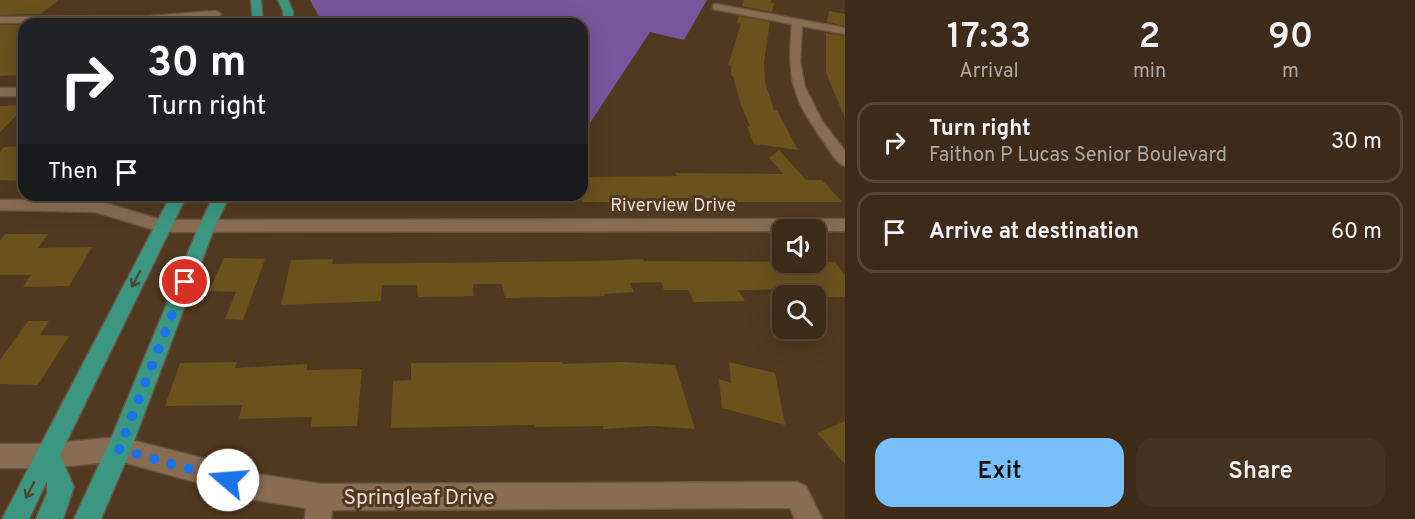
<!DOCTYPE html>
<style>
body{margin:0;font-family:Overpass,sans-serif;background:#443221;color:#f1f3f6;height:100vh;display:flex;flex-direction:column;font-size:22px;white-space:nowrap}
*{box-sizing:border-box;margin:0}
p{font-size:20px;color:#ada7a2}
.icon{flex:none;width:33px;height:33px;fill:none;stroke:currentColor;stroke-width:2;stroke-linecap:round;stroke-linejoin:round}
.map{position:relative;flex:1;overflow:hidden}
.panel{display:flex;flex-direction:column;background:#3d2a18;width:570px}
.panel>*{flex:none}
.top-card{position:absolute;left:18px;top:18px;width:570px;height:183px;border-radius:18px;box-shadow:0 6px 24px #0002,0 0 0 2px #564637;background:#202124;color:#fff;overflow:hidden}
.buttons{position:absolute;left:772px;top:219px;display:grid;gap:12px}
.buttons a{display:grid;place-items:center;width:54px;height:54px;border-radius:12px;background:#3d2a18;box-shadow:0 6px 24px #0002,0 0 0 2px #564637;font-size:30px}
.pin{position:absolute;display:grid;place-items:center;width:51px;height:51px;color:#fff;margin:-26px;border:3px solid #fff;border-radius:50%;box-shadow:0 2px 6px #0007}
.me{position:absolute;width:66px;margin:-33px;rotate:288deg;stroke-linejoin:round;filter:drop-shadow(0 0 4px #0008)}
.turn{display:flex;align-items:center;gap:21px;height:126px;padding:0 30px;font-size:27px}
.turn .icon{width:78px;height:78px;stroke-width:2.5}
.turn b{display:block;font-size:42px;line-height:51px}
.then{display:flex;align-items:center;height:57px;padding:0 30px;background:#0003;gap:12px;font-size:22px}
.eta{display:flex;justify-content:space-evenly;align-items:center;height:102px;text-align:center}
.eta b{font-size:36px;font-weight:600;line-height:42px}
.primary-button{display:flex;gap:12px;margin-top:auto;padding:12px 30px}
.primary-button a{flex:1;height:69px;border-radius:18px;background:#78bff8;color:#111;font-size:24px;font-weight:600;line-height:69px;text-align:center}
.primary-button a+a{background:#443221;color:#f1f3f6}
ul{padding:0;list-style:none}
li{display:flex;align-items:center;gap:18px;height:81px;margin:0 12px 9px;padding:0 18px;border:3px solid #564637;border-radius:18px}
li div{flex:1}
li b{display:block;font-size:22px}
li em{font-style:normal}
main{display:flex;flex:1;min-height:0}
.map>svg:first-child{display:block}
.green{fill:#77569d}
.building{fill:#6a521d}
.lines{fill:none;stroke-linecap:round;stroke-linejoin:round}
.minor-casing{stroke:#69543f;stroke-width:3}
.major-casing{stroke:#69543f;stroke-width:3}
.minor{fill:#886d53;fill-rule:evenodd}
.major{fill:#3b9682;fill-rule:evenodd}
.oneway{stroke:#4e462f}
.route{stroke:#1a73e8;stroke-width:10;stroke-dasharray:0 18}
.labels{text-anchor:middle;stroke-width:6;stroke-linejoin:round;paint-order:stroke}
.street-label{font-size:18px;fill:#edded0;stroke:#513820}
.near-street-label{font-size:21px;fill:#edded0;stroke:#513820}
</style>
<main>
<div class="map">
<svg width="845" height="519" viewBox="0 0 845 519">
<rect width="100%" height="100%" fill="#513820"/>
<polygon class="green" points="310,0 707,0 684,40 650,32 582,135 582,24 323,24"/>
<g class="building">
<polygon points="0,0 59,0 41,14 0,15"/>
<polygon points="744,0 771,0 771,3 774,3 772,12 742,6"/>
<polygon points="829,11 845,14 845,26 827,22"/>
<polygon points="739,16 770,22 764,62 765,82 774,110 777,110 798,150 754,144 747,126 750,126 741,105 733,76 731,75 731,66 728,65 741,24 737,23"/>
<polygon points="0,25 24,25 24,75 0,76"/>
<polygon points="826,33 845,36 845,118 826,73"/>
<polygon points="24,105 24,108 0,132 0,106"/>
<polygon points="24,146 24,181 0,180 0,152 4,147"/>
<polygon points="779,150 806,180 822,180 842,202 582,202 582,177 677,176 675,173 783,174 769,158"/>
<polygon points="5,234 48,234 38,248 92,247 69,286 23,287 31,275 0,275 0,241"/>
<polygon points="224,258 265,259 243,320 225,319 236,292 209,291"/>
<polygon points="333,259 332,264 593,261 643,259 644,261 835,262 845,275 845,297 826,297 820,289 738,290 745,301 694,302 688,290 664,290 661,282 630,283 634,292 604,294 605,296 505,298 502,284 473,284 474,296 418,297 417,285 382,285 381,301 281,305 291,260"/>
<polygon points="28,321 49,321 40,335 69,336 38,385 0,384 0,360"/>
<polygon points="237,362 235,368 307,364 307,370 362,369 357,426 311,427 312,417 239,419 242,405 165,406 180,363"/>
<polygon points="562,362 563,364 623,362 675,365 695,429 653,426 603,429 603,426 535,427 535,425 391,428 393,381 411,380 411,363"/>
<polygon points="729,362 775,373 785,425 722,408 719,379 731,383"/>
<polygon points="845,421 845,464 817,433"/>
</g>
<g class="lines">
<defs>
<g id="minor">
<path d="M 716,4 L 845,28 L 845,34 L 802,26 L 800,62 L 805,87 L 822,121 L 845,151 L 845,166 C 836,163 829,150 824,142 C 792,98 787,78 792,24 L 713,9 L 713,5 Z"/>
<polygon points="216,11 221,14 219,16 149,22 0,23 0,17 149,16"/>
<rect x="0" y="88" width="24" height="8"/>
<polygon points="0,200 96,200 162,220 845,219 845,231 162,232 95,212 0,210"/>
<polygon points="119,437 214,461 244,472 321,484 797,482 806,486 822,519 795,519 790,508 332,510 331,519 305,519 306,508 244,498 214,487 119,461 47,468 0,468 0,444 47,444"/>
</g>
<g id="major">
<polygon points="251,0 261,0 263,24 253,24"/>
<polygon points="278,0 288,0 293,11 293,24 283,24 283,11"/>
<polygon points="171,195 187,195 60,455 74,487 63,519 36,519 47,493 47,481 29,519 2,519"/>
<polygon points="214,195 230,195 215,226 131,449 101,519 74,519 110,441 199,226"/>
</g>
</defs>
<use href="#minor" class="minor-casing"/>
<use href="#major" class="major-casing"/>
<use href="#minor" class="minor"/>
<use href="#major" class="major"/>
</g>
<defs><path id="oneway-shaft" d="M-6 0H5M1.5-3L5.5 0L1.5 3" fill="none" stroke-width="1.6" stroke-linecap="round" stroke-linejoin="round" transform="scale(1.5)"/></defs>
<g class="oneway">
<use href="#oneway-shaft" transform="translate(136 279) rotate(117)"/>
<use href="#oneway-shaft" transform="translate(30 490) rotate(117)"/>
</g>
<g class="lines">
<polyline class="route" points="185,282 119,449 228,480"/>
</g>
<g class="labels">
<g class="street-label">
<text x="673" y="211">Riverview Drive</text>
</g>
<g class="near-street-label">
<text x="419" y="504">Springleaf Drive</text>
</g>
</g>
</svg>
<div class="buttons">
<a><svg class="icon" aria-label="sound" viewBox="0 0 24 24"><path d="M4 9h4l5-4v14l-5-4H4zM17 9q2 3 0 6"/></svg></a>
<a><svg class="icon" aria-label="search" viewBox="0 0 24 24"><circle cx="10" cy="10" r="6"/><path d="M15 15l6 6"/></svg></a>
</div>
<div class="pin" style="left:185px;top:282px;background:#d93025"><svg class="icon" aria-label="arrive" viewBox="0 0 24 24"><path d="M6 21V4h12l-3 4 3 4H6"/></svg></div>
<svg class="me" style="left:228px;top:480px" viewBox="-20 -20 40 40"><circle r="19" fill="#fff"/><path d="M0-13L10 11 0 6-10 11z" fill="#1a73e8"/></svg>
<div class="top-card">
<div class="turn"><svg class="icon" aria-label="right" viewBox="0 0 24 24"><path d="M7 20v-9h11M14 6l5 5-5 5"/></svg><div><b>30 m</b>Turn right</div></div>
<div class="then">Then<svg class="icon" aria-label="arrive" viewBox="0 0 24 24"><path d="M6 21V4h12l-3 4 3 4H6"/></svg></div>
</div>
</div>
<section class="panel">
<div class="eta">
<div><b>17:33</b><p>Arrival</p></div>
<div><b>2</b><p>min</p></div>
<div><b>90</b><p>m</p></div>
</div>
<ul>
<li><svg class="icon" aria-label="right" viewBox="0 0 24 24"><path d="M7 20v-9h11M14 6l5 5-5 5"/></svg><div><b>Turn right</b><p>Faithon P Lucas Senior Boulevard</p></div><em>30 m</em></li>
<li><svg class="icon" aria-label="arrive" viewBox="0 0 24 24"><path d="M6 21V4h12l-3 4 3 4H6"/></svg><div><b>Arrive at destination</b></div><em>60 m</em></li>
</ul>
<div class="primary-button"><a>Exit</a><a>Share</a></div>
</section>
</main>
